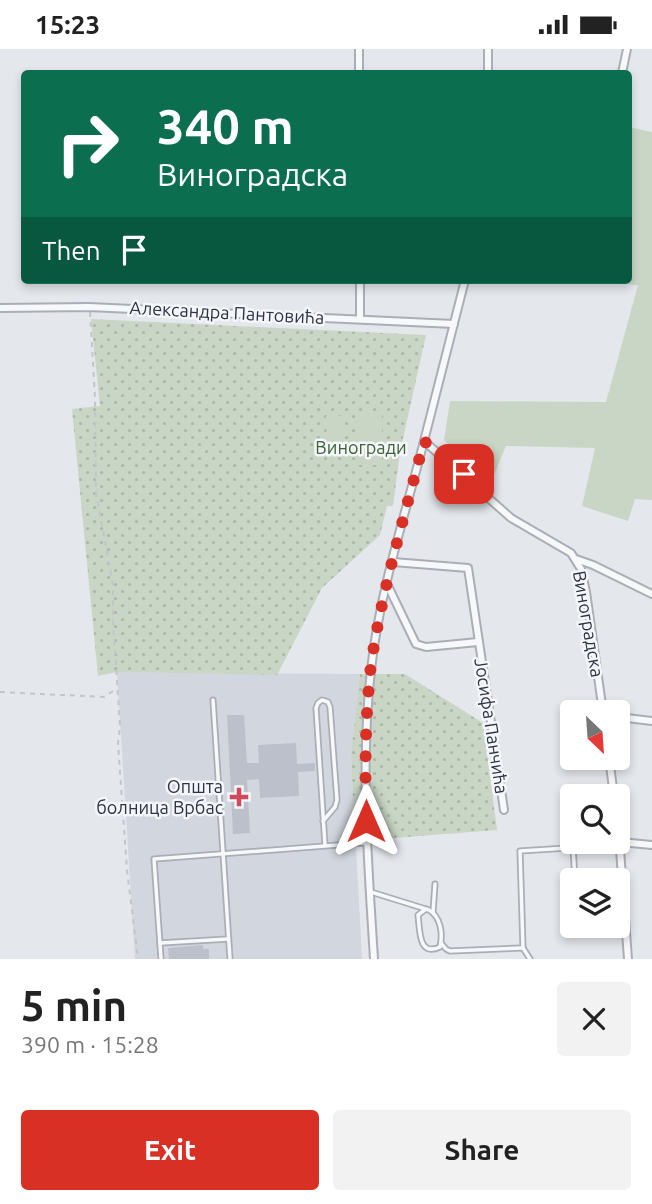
<!DOCTYPE html>
<meta charset="utf-8">
<style>
body{margin:0;font-family:Ubuntu,sans-serif;background:#f2f2f2;color:#222;height:100vh;display:flex;flex-direction:column;font-size:26px;white-space:nowrap}
*{box-sizing:border-box;margin:0}
p{font-size:23px;color:#767676}
.icon{flex:none;width:38px;height:38px;fill:none;stroke:currentColor;stroke-width:2;stroke-linecap:round;stroke-linejoin:round}
.map{position:relative;height:910px;overflow:hidden}
.details{display:flex;flex-direction:column;background:#fff;flex:1}
.details>*{flex:none}
.hud{position:absolute;left:21px;top:21px;width:611px;height:214px;border-radius:7px;box-shadow:0 4px 10px #0003;background:#0b6e4f;color:#fff;overflow:hidden}
.needle{width:46px;rotate:155deg}
.fabs{position:absolute;left:560px;top:651px;display:grid;gap:14px}
.fabs a{display:grid;place-items:center;width:70px;height:70px;border-radius:7px;background:#fff;box-shadow:0 4px 10px #0003;font-size:35px}
.pin{position:absolute;display:grid;place-items:center;width:60px;height:60px;color:#fff;margin:-30px;border-radius:14px;box-shadow:0 4px 10px #0006}
.me{position:absolute;width:77px;margin:-38px;rotate:0deg;stroke-linejoin:round;filter:drop-shadow(0 0 5px #0008)}
.turn{display:flex;align-items:center;gap:24px;height:147px;padding:0 21px;font-size:32px}
.turn .icon{width:91px;height:91px;stroke-width:2.5}
.turn b{display:block;font-size:49px;line-height:60px}
.then{display:flex;align-items:center;height:66px;padding:0 21px;background:#0003;gap:14px;font-size:26px}
.round{display:grid;place-items:center;flex:none;width:74px;height:74px;border-radius:7px;background:#f2f2f2}
.head{display:flex;align-items:center;justify-content:space-between;height:119px;padding:0 21px}
h1{font-size:42px;font-weight:700;line-height:52px}
.cta{display:flex;gap:14px;margin-top:auto;padding:14px 21px}
.cta a{flex:1;height:80px;border-radius:7px;background:#d93025;color:#fff;font-size:28px;font-weight:700;line-height:80px;text-align:center}
.cta a+a{background:#f2f2f2;color:#222}
.status{display:flex;justify-content:space-between;align-items:center;height:49px;padding:0 35px;background:#fff;direction:ltr}
.status svg{height:19px;fill:currentColor}
.map>svg:first-child{display:block}
.built{fill:#d2d6de}
.grass{fill:url(#grass-dots)}
.garden{fill:#c9d6c5}
.building{fill:#bbc0ca}
.lines{fill:none;stroke-linecap:round;stroke-linejoin:round}
.service-casing{stroke:#a9aeb7;stroke-width:7}
.minor-casing{stroke:#a9aeb7;stroke-width:10}
.path{stroke:#c2c5cb;stroke-width:2;stroke-dasharray:5 5;stroke-linecap:butt}
.service{stroke:#f7f8fa;stroke-width:3.5}
.minor{stroke:#f7f8fa;stroke-width:6}
.route{stroke:#d93025;stroke-width:12;stroke-dasharray:0 21.6}
.poi-dot{fill:#d1495b;stroke:#f4f6f9;stroke-width:2.5}
.labels{text-anchor:middle;stroke-width:5;stroke-linejoin:round;paint-order:stroke}
.street-label{font-size:18px;fill:#2b3445;stroke:#f4f6f9}
.park-label{font-size:18px;fill:#3f6138;stroke:#f4f6f9}
.poi-label{font-size:18px;fill:#2b3445;stroke:#f4f6f9;text-anchor:end}
</style>
<div class="status"><b>15:23</b><svg viewBox="0 0 49 12"><path d="M0 12V9h3v3zM5 12V6h3v6zM10 12V3h3v9zM15 12V0h3v12zM26 1h20v11H26zM47 4h2v5h-2z"/></svg></div>
<div class="map">
<svg width="652" height="910" viewBox="0 0 652 910">
<defs>
<pattern id="grass-dots" width="8" height="8" patternUnits="userSpaceOnUse" patternTransform="scale(1.75)"><rect width="8" height="8" fill="#c9d6c5"/><path d="M2 2h.1M6 6h.1" fill="none" stroke="#adb8ab" stroke-width="1.8" stroke-linecap="round"/></pattern>
</defs>
<rect width="100%" height="100%" fill="#e4e7ec"/>
<polygon class="built" points="117,623 360,625 351,704 362,910 135,910"/>
<g class="grass">
<polygon points="91,270 426,286 400,403 393,457 387,457 380,486 322,539 277,626 117,623 98,627 72,360 100,357"/>
<polygon points="360,625 405,625 483,674 497,781 355,792 351,704"/>
</g>
<g class="garden">
<polygon points="628,78 652,83 652,451 635,450 628,472 582,457 595,399 506,397 490,435 444,391 450,352 606,353 638,236 569,231 628,231"/>
<polygon points="382,365 382,416 357,416 357,366"/>
<polygon points="326,367 344,367 345,400 327,401"/>
</g>
<g class="building">
<polygon points="227,666 244,666 247,714 259,714 258,696 296,694 297,715 315,714 315,722 298,723 299,747 260,749 259,730 247,731 250,784 233,785"/>
<polygon points="203,896 203,900 209,900 209,910 169,910 168,899"/>
</g>
<g class="lines">
<defs>
<g id="service">
<polyline points="213,651 230,910"/>
<polyline points="323,772 335,758 337,751 330,658 328,653 322,651 318,654 316,659 325,796"/>
<polyline points="346,795 366,794"/>
<polyline points="573,798 575,831"/>
<path d="M 371,843 L 429,861 C 441,868 443,885 440,898 C 418,908 420,881 418,866 L 426,860"/>
<polyline points="433,863 435,835"/>
<polyline points="160,894 228,890"/>
<polyline points="441,894 446,900 450,902 523,899"/>
<polyline points="161,910 154,810 338,796"/>
<polyline points="530,910 523,899 520,802 599,797 600,793"/>
</g>
<g id="minor">
<polyline points="359,0 359,24"/>
<polyline points="488,24 488,0"/>
<polyline points="622,24 627,0"/>
<polyline points="360,231 360,270"/>
<polyline points="465,231 424,392 511,469 571,504 581,520 586,543 603,663"/>
<polyline points="0,259 89,258 454,275"/>
<polyline points="576,510 593,516 652,545"/>
<polyline points="393,513 468,519 504,761"/>
<polyline points="388,537 416,595 426,598 478,593"/>
<polyline points="618,668 652,672"/>
<polyline points="609,709 614,747"/>
<polyline points="618,773 628,910"/>
<polyline points="620,793 652,796"/>
<path d="M 374,910 C 368,813 360,718 371,621 C 379,544 405,467 424,392"/>
</g>
</defs>
<use href="#service" class="service-casing"/>
<use href="#minor" class="minor-casing"/>
<g class="path">
<polyline points="90,263 95,348 96,444 113,536 113,572 120,677 118,695 127,821 138,910"/>
<polyline points="0,643 104,648 116,640"/>
</g>
<use href="#service" class="service"/>
<use href="#minor" class="minor"/>
</g>
<g class="lines">
<path class="route" d="M 366,772 C 365,720 365,668 371,616 C 382,540 405,466 424,392 L 464,425"/>
</g>
<path class="poi-dot" d="M235.5 737.5h7v7h7v7h-7v7h-7v-7h-7v-7h7z"/>
<g class="labels">
<g class="street-label">
<text transform="translate(227 264) rotate(3)" y="6">Александра Пантовића</text>
<text transform="translate(588 575) rotate(80)" y="6">Виноградска</text>
<text transform="translate(491 677) rotate(81)" y="6">Јосифа Панчића</text>
</g>
<g class="park-label">
<text x="361" y="405">Виногради</text>
</g>
<g class="poi-label">
<text x="223" y="744">Општа<tspan x="223" dy="21">болница Врбас</tspan></text>
</g>
</g>
</svg>
<div class="fabs">
<a><svg class="needle" viewBox="-14 -14 28 28"><path d="M0-13l5 13h-10z" fill="#e53935"/><path d="M0 13l5-13h-10z" fill="#767676"/></svg></a>
<a><svg class="icon" aria-label="search" viewBox="0 0 24 24"><circle cx="10" cy="10" r="6"/><path d="M15 15l6 6"/></svg></a>
<a><svg class="icon" aria-label="layers" viewBox="0 0 24 24"><path d="M12 4l9 5-9 5-9-5zM3 14l9 5 9-5"/></svg></a>
</div>
<div class="pin" style="left:464px;top:425px;background:#d93025"><svg class="icon" aria-label="arrive" viewBox="0 0 24 24"><path d="M6 21V4h12l-3 4 3 4H6"/></svg></div>
<svg class="me" style="left:366px;top:772px" viewBox="-20 -20 40 40"><path d="M0-17L14 15 0 8-14 15z" fill="#d93025" stroke="#fff" stroke-width="4"/></svg>
<div class="hud">
<div class="turn"><svg class="icon" aria-label="right" viewBox="0 0 24 24"><path d="M7 20v-9h11M14 6l5 5-5 5"/></svg><div><b>340 m</b>Виноградска</div></div>
<div class="then">Then<svg class="icon" aria-label="arrive" viewBox="0 0 24 24"><path d="M6 21V4h12l-3 4 3 4H6"/></svg></div>
</div>
</div>
<section class="details">
<div class="head"><div><h1>5 min</h1><p>390 m · 15:28</p></div><a class="round"><svg class="icon" aria-label="close" viewBox="0 0 24 24"><path d="M6 6l12 12M18 6L6 18"/></svg></a></div>
<div class="cta"><a>Exit</a><a>Share</a></div>
</section>
